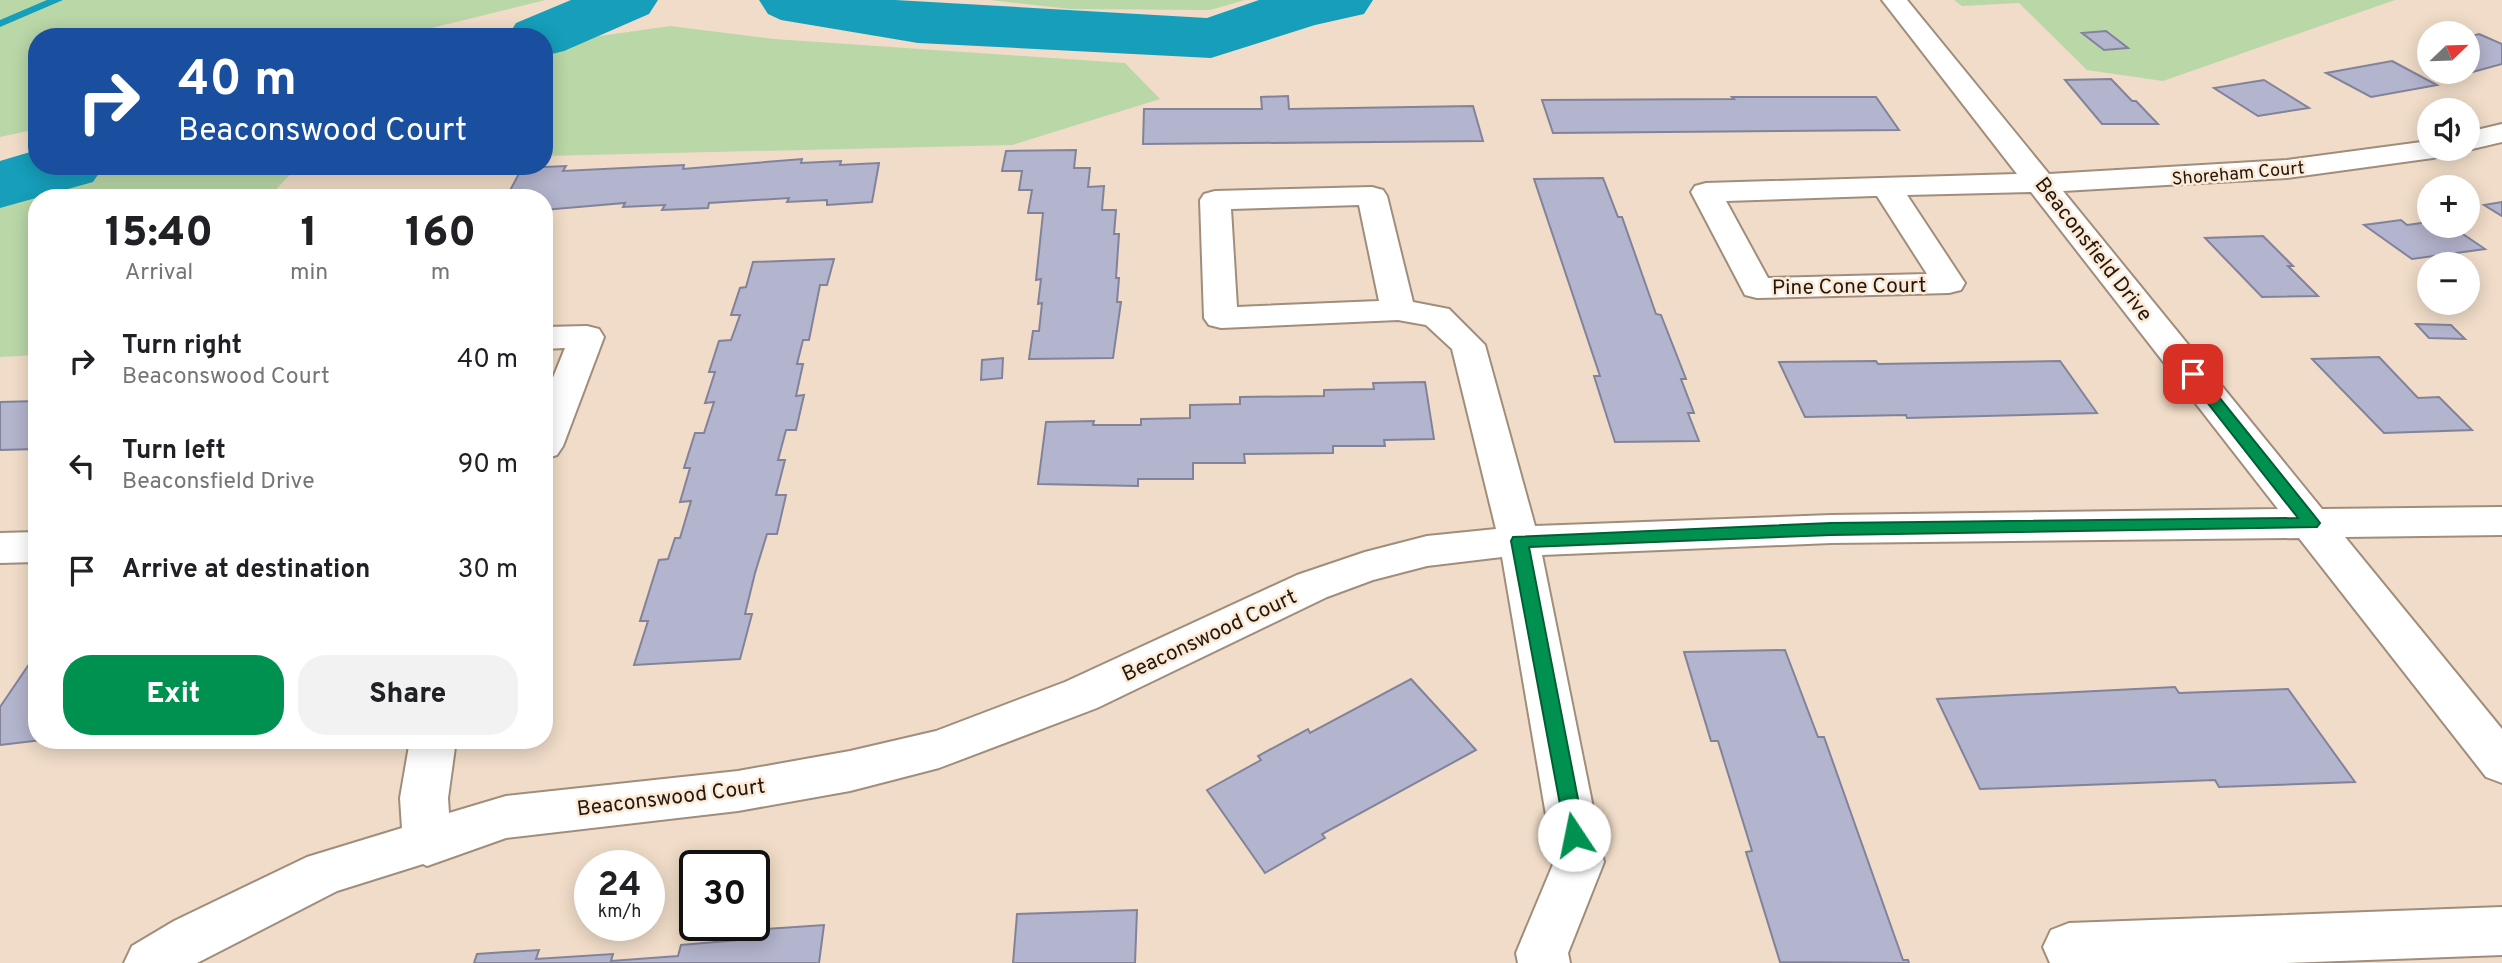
<!DOCTYPE html>
<meta charset="utf-8">
<style>
body{margin:0;font-family:Overpass,sans-serif;background:#f2f2f2;color:#202124;height:100vh;display:flex;flex-direction:column;font-size:26px;white-space:nowrap}
*{box-sizing:border-box;margin:0}
p{font-size:23px;color:#757577}
.icon{flex:none;width:38px;height:38px;fill:none;stroke:currentColor;stroke-width:2;stroke-linecap:round;stroke-linejoin:round}
.map{position:relative;flex:1;overflow:hidden}
.sheet{position:absolute;left:28px;top:189px;width:525px;height:560px;display:flex;flex-direction:column;background:#fff;border-radius:28px;box-shadow:0 4px 18px #0003}
.sheet>*{flex:none}
.guide{position:absolute;left:28px;top:28px;width:525px;height:147px;border-radius:28px;box-shadow:0 4px 18px #0003;background:#1a4fa0;color:#fff;overflow:hidden}
.needle{width:46px;rotate:67deg}
.controls{position:absolute;left:2417px;top:21px;display:grid;gap:14px}
.controls a{display:grid;place-items:center;width:63px;height:63px;border-radius:50%;background:#fff;box-shadow:0 4px 18px #0003;font-size:35px}
.speed{position:absolute;left:574px;top:850px;display:flex;gap:14px;font-size:35px;font-weight:700;text-align:center}
.speed>*{display:grid;place-content:center;width:91px;height:91px;border-radius:50%;background:#fff;box-shadow:0 4px 18px #0003;line-height:1}
.speed small{font-size:18px;font-weight:400}
.speed .limit{border:4px solid #111;border-radius:10px;background:#fff;color:#111}
.pin{position:absolute;display:grid;place-items:center;width:60px;height:60px;color:#fff;margin:-30px;border-radius:14px;box-shadow:0 4px 10px #0006}
.me{position:absolute;width:77px;margin:-38px;rotate:349deg;stroke-linejoin:round;filter:drop-shadow(0 0 5px #0008)}
.turn{display:flex;align-items:center;gap:24px;height:147px;padding:0 35px;font-size:32px}
.turn .icon{width:91px;height:91px;stroke-width:2.5}
.turn b{display:block;font-size:49px;line-height:60px}
.eta{display:flex;justify-content:space-evenly;align-items:center;height:119px;text-align:center}
.eta b{font-size:42px;font-weight:800;line-height:49px}
.button{display:flex;gap:14px;margin-top:auto;padding:14px 35px}
.button a{flex:1;height:80px;border-radius:28px;background:#009150;color:#fff;font-size:28px;font-weight:800;line-height:80px;text-align:center}
.button a+a{background:#f2f2f2;color:#202124}
ul{padding:0;list-style:none}
li{display:flex;align-items:center;gap:21px;height:105px;padding:0 35px}
li div{flex:1}
li b{display:block;font-size:26px}
li em{font-style:normal}
.map>svg:first-child{display:block}
.green{fill:#b9d7a7}
.lines{fill:none;stroke-linecap:round;stroke-linejoin:round}
.stream{fill:#169ebb;fill-rule:evenodd}
.river{fill:#169ebb;fill-rule:evenodd}
.building{fill:#b3b4cd;stroke:#82839a;stroke-width:2}
.street-casing{stroke:#a08d7b;stroke-width:4}
.street{fill:#fff;fill-rule:evenodd}
.route{fill:#009150;stroke:#005e34;stroke-width:2}
.labels{text-anchor:middle;stroke-width:5;stroke-linejoin:round;paint-order:stroke}
.far-street-label{font-size:18px;fill:#201911;stroke:#fee9d5}
.street-label{font-size:21px;fill:#201911;stroke:#fee9d5}
</style>
<div class="map">
<svg width="2502" height="963" viewBox="0 0 2502 963">
<rect width="100%" height="100%" fill="#f0dcc8"/>
<g class="green">
<polygon points="0,0 545,0 395,37 37,37 37,129 0,137"/>
<polygon points="990,0 1245,0 1210,10 1070,9"/>
<polygon points="1954,0 2395,0 2163,81 2087,70 2019,3 1962,6"/>
<polygon points="670,26 774,39 1125,63 1160,99 1012,145 544,156 544,44"/>
<polygon points="114,166 298,166 268,198 37,198 37,355 0,357 0,201"/>
</g>
<g class="lines">
<polygon class="stream" points="47,0 63,0 0,27 0,20"/>
<g class="river">
<polygon points="571,0 658,0 649,14 564,51 544,56 544,37 507,37 516,23"/>
<polygon points="759,0 895,0 1207,18 1259,0 1373,0 1364,14 1315,25 1211,58 918,43 781,20 768,14"/>
<polygon points="37,150 37,166 104,166 93,182 0,208 0,161"/>
</g>
</g>
<g class="building">
<polygon points="2106,31 2128,48 2104,50 2082,33"/>
<polygon points="2479,34 2502,44 2502,64 2469,73 2465,72 2468,72 2468,37"/>
<polygon points="2392,61 2437,85 2371,97 2326,73"/>
<polygon points="2111,79 2132,101 2136,101 2158,124 2102,124 2065,80"/>
<polygon points="2264,80 2309,108 2258,116 2214,88"/>
<polygon points="1288,96 1289,109 1473,106 1483,141 1143,144 1144,109 1262,109 1261,97"/>
<polygon points="1732,97 1876,97 1899,130 1553,133 1542,100 1734,99"/>
<polygon points="1076,150 1074,168 1090,168 1088,187 1104,186 1102,210 1116,210 1114,234 1119,234 1116,278 1119,278 1117,302 1121,302 1113,358 1029,359 1033,331 1039,331 1042,303 1038,304 1041,279 1036,280 1043,213 1028,213 1032,190 1019,190 1022,171 1002,171 1006,151"/>
<polygon points="802,159 801,163 841,161 840,165 879,163 872,202 827,205 827,200 787,202 789,198 709,203 708,208 662,210 665,205 623,207 625,203 544,210 544,198 506,198 522,168 566,166 563,171 684,165 683,169"/>
<polygon points="1603,178 1618,217 1622,217 1656,314 1661,315 1686,379 1681,379 1694,413 1688,413 1699,441 1615,442 1594,376 1600,376 1534,179"/>
<polygon points="2502,202 2502,216 2484,205"/>
<polygon points="2401,220 2407,225 2429,222 2429,226 2451,226 2485,249 2412,259 2364,225"/>
<polygon points="2263,236 2293,266 2288,266 2318,296 2262,297 2205,238"/>
<polygon points="834,259 827,285 820,285 809,340 803,340 797,364 803,364 796,396 804,395 796,430 786,430 778,460 785,460 776,495 786,495 777,534 767,534 755,573 745,614 752,614 740,659 634,665 648,621 640,621 659,560 668,559 675,538 680,538 691,501 680,502 690,468 684,468 695,433 704,433 714,402 705,403 715,372 709,372 719,341 731,340 740,315 731,315 740,288 746,287 753,262"/>
<polygon points="2416,324 2451,325 2465,339 2429,338"/>
<polygon points="2379,357 2418,398 2439,397 2472,430 2384,433 2312,359"/>
<polygon points="1003,358 1002,378 981,380 982,360"/>
<polygon points="1876,361 1878,364 2060,361 2097,413 1907,418 1906,415 1805,417 1779,362"/>
<polygon points="1425,382 1434,439 1384,440 1385,446 1333,446 1333,453 1244,454 1245,463 1193,463 1193,479 1138,479 1138,486 1038,484 1046,422 1094,421 1093,425 1141,425 1141,419 1190,418 1190,405 1240,404 1240,397 1324,396 1324,390 1374,389 1373,383"/>
<polygon points="37,401 37,449 0,450 0,402"/>
<polygon points="1785,650 1818,737 1824,737 1903,960 1908,960 1909,963 1780,962 1746,852 1752,851 1718,741 1711,741 1684,652"/>
<polygon points="34,657 37,657 37,740 42,740 0,745 0,707"/>
<polygon points="1411,679 1476,750 1322,834 1325,838 1265,873 1207,790 1261,760 1258,756 1308,729 1310,733"/>
<polygon points="2175,687 2179,693 2288,689 2355,782 2219,787 2215,780 1980,789 1937,699"/>
<polygon points="1137,910 1135,963 1013,963 1017,914"/>
<polygon points="824,925 819,963 474,963 477,954 539,950 536,959 613,954 611,961 678,956 681,945 750,939 753,930"/>
</g>
<g class="lines">
<defs>
<g id="street">
<path d="M 1882,0 L 1907,0 L 2049,174 L 2287,160 L 2429,141 L 2429,149 L 2447,149 L 2443,155 L 2433,158 L 2287,178 L 2063,191 L 2322,509 L 2502,507 L 2502,535 L 2345,537 L 2502,729 L 2502,783 L 2486,777 L 2299,538 L 1831,543 L 1542,555 L 1604,862 L 1568,953 L 1570,963 L 1518,963 L 1516,953 L 1554,862 L 1502,557 L 1427,566 L 1373,580 L 1327,597 L 1097,708 L 939,768 L 850,791 L 738,811 L 506,838 L 427,866 L 423,864 L 337,891 L 197,963 L 124,963 L 132,946 L 174,921 L 307,857 L 402,828 L 400,798 L 410,740 L 456,740 L 448,798 L 449,813 L 506,796 L 738,771 L 850,751 L 936,731 L 1065,682 L 1297,575 L 1365,552 L 1427,536 L 1496,529 L 1452,349 L 1426,325 L 1398,320 L 1221,328 L 1209,325 L 1204,318 L 1200,200 L 1204,194 L 1215,191 L 1372,187 L 1383,190 L 1387,196 L 1413,302 L 1449,309 L 1485,345 L 1535,526 L 1831,515 L 2278,509 L 2031,192 L 1907,195 L 1965,283 L 1961,290 L 1949,293 L 1757,298 L 1745,295 L 1691,192 L 1695,186 L 1706,183 L 2017,174 ZM 1874,196 L 1877,196 L 1927,274 L 1768,278 L 1726,201 ZM 1359,205 L 1379,301 L 1237,307 L 1231,209 Z"/>
<polygon points="2502,124 2502,142 2468,150 2464,149 2468,149 2468,132"/>
<polygon points="587,326 599,329 604,337 563,446 557,455 544,459 544,400 565,348 544,349 544,327"/>
<polygon points="37,532 37,562 0,563 0,533"/>
<polygon points="2502,907 2502,955 2286,963 2050,963 2043,947 2051,930 2069,923"/>
</g>
</defs>
<use href="#street" class="street-casing"/>
<use href="#street" class="street"/>
</g>
<polygon class="route" points="2193,370 2198,371 2317,519 2320,523 2317,527 1831,535 1529,547 1585,835 1582,842 1574,844 1567,842 1511,541 1513,537 1831,523 2298,518 2188,378 2186,374"/>
<g class="labels">
<g class="far-street-label">
<text transform="translate(2238 173) rotate(-5)" y="6">Shoreham Court</text>
</g>
<g class="street-label">
<text transform="translate(2094 249) rotate(52)" y="7">Beaconsfield Drive</text>
<text transform="translate(1849 286) rotate(-1)" y="7">Pine Cone Court</text>
<text transform="translate(1209 635) rotate(-25)" y="7">Beaconswood Court</text>
<text transform="translate(671 797) rotate(-7)" y="7">Beaconswood Court</text>
</g>
</g>
</svg>
<div class="controls">
<a><svg class="needle" viewBox="-14 -14 28 28"><path d="M0-13l5 13h-10z" fill="#e53935"/><path d="M0 13l5-13h-10z" fill="#757577"/></svg></a>
<a><svg class="icon" aria-label="sound" viewBox="0 0 24 24"><path d="M4 9h4l5-4v14l-5-4H4zM17 9q2 3 0 6"/></svg></a>
<a>+</a>
<a>−</a>
</div>
<div class="speed"><div>24<small>km/h</small></div><div class="limit">30</div></div>
<div class="pin" style="left:2193px;top:374px;background:#d93025"><svg class="icon" aria-label="arrive" viewBox="0 0 24 24"><path d="M6 21V4h12l-3 4 3 4H6"/></svg></div>
<svg class="me" style="left:1574px;top:835px" viewBox="-20 -20 40 40"><circle r="19" fill="#fff"/><path d="M0-13L10 11 0 6-10 11z" fill="#009150"/></svg>
<div class="guide">
<div class="turn"><svg class="icon" aria-label="right" viewBox="0 0 24 24"><path d="M7 20v-9h11M14 6l5 5-5 5"/></svg><div><b>40 m</b>Beaconswood Court</div></div>
</div>
<section class="sheet">
<div class="eta">
<div><b>15:40</b><p>Arrival</p></div>
<div><b>1</b><p>min</p></div>
<div><b>160</b><p>m</p></div>
</div>
<ul>
<li><svg class="icon" aria-label="right" viewBox="0 0 24 24"><path d="M7 20v-9h11M14 6l5 5-5 5"/></svg><div><b>Turn right</b><p>Beaconswood Court</p></div><em>40 m</em></li>
<li><svg class="icon" aria-label="left" viewBox="0 0 24 24"><path d="M17 20v-9H6M10 6l-5 5 5 5"/></svg><div><b>Turn left</b><p>Beaconsfield Drive</p></div><em>90 m</em></li>
<li><svg class="icon" aria-label="arrive" viewBox="0 0 24 24"><path d="M6 21V4h12l-3 4 3 4H6"/></svg><div><b>Arrive at destination</b></div><em>30 m</em></li>
</ul>
<div class="button"><a>Exit</a><a>Share</a></div>
</section>
</div>
